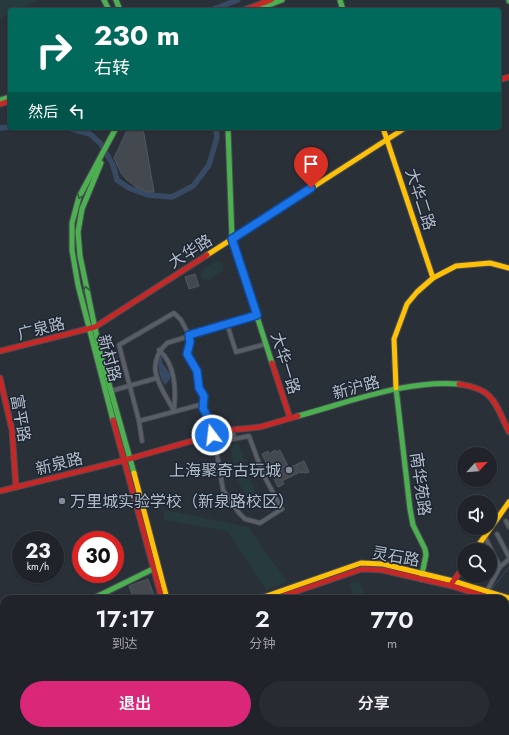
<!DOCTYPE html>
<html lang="zh">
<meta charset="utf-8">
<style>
body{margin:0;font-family:Jost,"Noto Sans SC",sans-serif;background:#282c32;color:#f1f3f6;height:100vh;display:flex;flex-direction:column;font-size:15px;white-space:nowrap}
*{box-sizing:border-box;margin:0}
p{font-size:13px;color:#a2a4a8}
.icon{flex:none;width:22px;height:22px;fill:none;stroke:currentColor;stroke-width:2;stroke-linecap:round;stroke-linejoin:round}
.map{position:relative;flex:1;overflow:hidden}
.sheet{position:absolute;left:0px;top:595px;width:509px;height:140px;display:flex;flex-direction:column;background:#20242a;border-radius:12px 12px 0 0;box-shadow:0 1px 3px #0004,0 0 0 1px #3d4147}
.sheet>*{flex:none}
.guide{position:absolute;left:8px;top:8px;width:493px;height:122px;border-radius:4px;box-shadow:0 1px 3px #0004,0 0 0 1px #3d4147;background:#00695c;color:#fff;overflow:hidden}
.needle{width:26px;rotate:64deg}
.tools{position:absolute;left:457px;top:447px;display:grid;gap:8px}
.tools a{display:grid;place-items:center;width:40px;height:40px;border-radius:50%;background:#20242a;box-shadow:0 1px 3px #0004,0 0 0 1px #3d4147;font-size:20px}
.speed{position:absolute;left:12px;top:531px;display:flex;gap:8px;font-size:20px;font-weight:700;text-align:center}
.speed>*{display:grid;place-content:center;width:52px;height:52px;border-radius:50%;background:#20242a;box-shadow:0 1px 3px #0004,0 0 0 1px #3d4147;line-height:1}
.speed small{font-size:10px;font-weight:400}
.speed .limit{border:6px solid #d22;background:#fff;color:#111}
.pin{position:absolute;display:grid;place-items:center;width:34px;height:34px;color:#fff;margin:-41px -17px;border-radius:50% 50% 50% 0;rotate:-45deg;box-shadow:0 0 4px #0007}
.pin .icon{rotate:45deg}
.me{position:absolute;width:44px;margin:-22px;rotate:345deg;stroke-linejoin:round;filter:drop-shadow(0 0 3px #0008)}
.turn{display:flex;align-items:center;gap:14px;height:84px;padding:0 20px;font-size:18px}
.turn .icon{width:52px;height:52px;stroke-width:2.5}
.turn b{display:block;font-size:28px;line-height:34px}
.then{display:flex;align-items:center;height:38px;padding:0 20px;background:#0003;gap:8px;font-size:15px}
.eta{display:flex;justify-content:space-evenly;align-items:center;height:68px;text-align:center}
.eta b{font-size:24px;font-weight:600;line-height:28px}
.primary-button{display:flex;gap:8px;margin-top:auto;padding:8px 20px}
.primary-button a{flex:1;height:46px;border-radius:24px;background:#db2777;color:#fff;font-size:16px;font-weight:600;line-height:46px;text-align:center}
.primary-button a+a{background:#282c32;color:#f1f3f6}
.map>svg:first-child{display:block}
.green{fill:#273a3e}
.water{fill:#384963}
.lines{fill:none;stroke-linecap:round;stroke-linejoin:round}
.stream{stroke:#384963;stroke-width:1}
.river{stroke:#384963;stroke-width:5.5}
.building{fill:#444950;stroke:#52575f}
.street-casing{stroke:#484c53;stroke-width:5.5}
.fast-casing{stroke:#484c53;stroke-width:7}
.slow-casing{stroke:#484c53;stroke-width:7}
.jam-casing{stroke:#484c53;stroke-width:7}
.street{stroke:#5a5e66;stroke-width:3.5}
.fast{stroke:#4caf50;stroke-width:5}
.slow{stroke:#ffc107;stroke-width:5}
.jam{stroke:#c62828;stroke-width:5}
.oneway{stroke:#305d3f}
.route-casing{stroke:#114b97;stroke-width:10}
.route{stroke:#1a73e8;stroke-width:7}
.poi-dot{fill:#848b96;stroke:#1d2633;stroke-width:1.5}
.labels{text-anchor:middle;stroke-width:3;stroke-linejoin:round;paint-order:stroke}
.street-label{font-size:16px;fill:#b4bcc9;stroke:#1d2633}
.poi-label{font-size:16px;fill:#b4bcc9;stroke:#1d2633;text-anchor:end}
</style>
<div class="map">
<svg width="509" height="735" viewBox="0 0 509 735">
<rect width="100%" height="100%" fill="#2a3038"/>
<g class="green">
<polygon points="0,0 39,0 17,10 10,10 10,13 0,18"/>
<polygon points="217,260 223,263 223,270 209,280 202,278 201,272 202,270"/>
<polygon points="238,443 245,462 240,464 233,461 229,444"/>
<polygon points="233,462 246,469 257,496 248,500 238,481"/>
<polygon points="164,511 176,512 248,527 286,580 285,583 266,590 227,531 164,520"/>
<polygon points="359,581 365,599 354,599 350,584"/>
<polygon points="505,724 509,724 509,735 378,735 390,731 505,731"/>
</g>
<path class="water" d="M 159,356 L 162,357 L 162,362 L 170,374 L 170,379 L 165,385 C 159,378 157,364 159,356 Z"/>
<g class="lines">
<polyline class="stream" points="491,590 509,567"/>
<g class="river">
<polyline points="211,10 238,0"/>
<polyline points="0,128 10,127"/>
<polyline points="68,128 90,134 101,144 113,165 117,180 129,188 148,195 172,197 193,186 209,165 217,137 216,128"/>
</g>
</g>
<g class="building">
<polygon points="128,128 143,128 154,192 148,192 136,187 126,179 121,173 114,158"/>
<polygon points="195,274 199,286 189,289 185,277"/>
<polygon points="275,450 276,452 280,450 289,468 304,461 309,472 305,473 303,472 301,473 300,472 282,481 284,484 278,487 262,454 268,451 269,454"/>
<polygon points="148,579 155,598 134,599 129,586"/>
</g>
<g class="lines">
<defs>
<g id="street">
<polyline points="227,324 236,352 266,344"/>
<path d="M 159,350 C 176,365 176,390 174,410"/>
<polyline points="111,391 157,378"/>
<polyline points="203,404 139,421 119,345 174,313 181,320 189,335 189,342 187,354 197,371 199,388 204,396 203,408 208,418 212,435"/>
<path d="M 174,411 C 161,387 143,366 167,343 L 257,315"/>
<polyline points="139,421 142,441"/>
<polyline points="233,430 234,439 215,442 223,490 239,513 245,519 260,523 282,509 263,474 249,436 234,439"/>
<polyline points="506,521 509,527"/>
<polyline points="497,534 509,557"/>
<polyline points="485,537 500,567"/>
<polyline points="487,591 500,567 509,559"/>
<polyline points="0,691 4,690"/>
<polyline points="0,705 4,704"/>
<polyline points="147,731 150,735"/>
</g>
<g id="fast">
<polyline points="104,0 109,10"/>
<polyline points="116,0 120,10"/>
<polyline points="340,0 343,10"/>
<polyline points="509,0 509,1"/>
<polyline points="256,10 282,0"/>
<polyline points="0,100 10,97"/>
<polyline points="228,128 232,239 272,363"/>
<polyline points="101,163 82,209 78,232 80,256 100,352 134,473"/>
<polyline points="396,388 410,509 413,525 425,549 426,555 421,579"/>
<path d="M 298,416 C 350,402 404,380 459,384"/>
<polyline points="113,420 78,285 72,250 72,223 79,197 116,128"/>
<polyline points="92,599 155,568"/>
<polyline points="505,603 509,604"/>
<polyline points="505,721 509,721"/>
<polyline points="233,731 236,735"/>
<polyline points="96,735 99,731"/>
</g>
<g id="slow">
<polyline points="383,128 433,278"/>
<polyline points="207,255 405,128"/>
<polyline points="396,388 394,339 407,304 417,292 433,278 456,266 490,263 509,268"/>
<polyline points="134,473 167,599"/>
<polyline points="475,550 509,502"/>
<polyline points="258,599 361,563 383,564 453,581 509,598"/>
<polyline points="0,696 4,695"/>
<polyline points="0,700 4,699"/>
<polyline points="363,735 372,731"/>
</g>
<g id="jam">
<polyline points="244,10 271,0"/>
<polyline points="499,80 509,77"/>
<polyline points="0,104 10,101"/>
<polyline points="0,351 95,327 207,255"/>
<polyline points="272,363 290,418"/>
<polyline points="0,378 12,430 16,487"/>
<path d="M 459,384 C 495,389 495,404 509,432"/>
<polyline points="113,420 162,599"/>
<polyline points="0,491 125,460 230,430 260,427 298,416"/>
<polyline points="452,583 464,566"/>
<polyline points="274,599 362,569 382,570 452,586 493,599"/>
<polyline points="0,677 4,673"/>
</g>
</defs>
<use href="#street" class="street-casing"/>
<use href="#fast" class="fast-casing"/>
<use href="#slow" class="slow-casing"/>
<use href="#jam" class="jam-casing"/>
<use href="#street" class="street"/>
<use href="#fast" class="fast"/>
<use href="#slow" class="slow"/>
<use href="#jam" class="jam"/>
</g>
<defs><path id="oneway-chevron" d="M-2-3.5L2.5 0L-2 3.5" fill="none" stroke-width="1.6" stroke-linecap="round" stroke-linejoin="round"/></defs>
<g class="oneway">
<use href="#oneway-chevron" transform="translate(80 196) rotate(113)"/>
<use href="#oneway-chevron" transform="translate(86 289) rotate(-103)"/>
</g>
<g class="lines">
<defs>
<polyline id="route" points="212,435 208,418 203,408 204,396 199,388 197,371 187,354 190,342 189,335 257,315 232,239 311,188"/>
</defs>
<use href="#route" class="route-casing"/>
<use href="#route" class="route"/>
</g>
<g class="poi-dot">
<circle cx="289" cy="470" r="4"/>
<circle cx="62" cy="501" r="4"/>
</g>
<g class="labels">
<g class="street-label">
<text transform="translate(421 199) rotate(72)" y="6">大华二路</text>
<text transform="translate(190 251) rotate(-32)" y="6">大华路</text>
<text transform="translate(41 328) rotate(-14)" y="6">广泉路</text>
<text transform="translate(110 358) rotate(75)" y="6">新村路</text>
<text transform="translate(286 363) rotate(73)" y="6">大华一路</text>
<text transform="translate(356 387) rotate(-15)" y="6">新沪路</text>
<text transform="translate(21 418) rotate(80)" y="6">富平路</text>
<text transform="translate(59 463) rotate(-14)" y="6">新泉路</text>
<text transform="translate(421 484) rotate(82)" y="6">南华苑路</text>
<text transform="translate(396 556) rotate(10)" y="6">灵石路</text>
</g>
<g class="poi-label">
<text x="281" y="476">上海聚奇古玩城</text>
<text x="70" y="507" text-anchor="start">万里城实验学校（新泉路校区）</text>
</g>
</g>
</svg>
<div class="tools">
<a><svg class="needle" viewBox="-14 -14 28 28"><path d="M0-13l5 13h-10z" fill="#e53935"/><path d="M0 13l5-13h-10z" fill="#a2a4a8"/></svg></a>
<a><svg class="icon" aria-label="sound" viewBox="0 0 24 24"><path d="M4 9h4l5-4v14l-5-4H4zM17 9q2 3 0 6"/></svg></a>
<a><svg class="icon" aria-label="search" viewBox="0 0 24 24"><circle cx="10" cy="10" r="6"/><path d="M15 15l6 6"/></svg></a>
</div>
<div class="speed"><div>23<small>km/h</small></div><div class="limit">30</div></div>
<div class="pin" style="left:311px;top:188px;background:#d93025"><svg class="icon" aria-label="arrive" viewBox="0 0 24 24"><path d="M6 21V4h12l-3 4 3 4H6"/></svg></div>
<svg class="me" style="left:212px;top:435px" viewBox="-20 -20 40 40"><circle r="17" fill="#1a73e8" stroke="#fff" stroke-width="3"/><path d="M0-11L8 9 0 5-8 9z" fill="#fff"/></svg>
<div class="guide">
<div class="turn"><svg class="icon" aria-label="right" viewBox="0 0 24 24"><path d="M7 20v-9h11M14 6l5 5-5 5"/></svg><div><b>230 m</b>右转</div></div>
<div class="then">然后<svg class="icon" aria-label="left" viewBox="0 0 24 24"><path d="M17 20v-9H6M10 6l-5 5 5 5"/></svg></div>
</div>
<section class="sheet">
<div class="eta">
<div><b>17:17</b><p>到达</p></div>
<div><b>2</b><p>分钟</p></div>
<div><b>770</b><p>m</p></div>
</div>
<div class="primary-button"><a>退出</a><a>分享</a></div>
</section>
</div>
